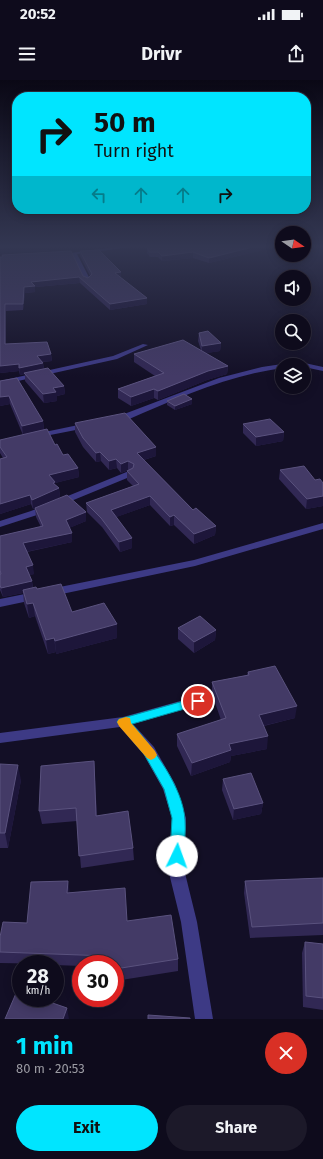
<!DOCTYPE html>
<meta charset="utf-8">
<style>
body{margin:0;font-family:"Fira Sans",sans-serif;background:#1c1929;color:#f1f3f6;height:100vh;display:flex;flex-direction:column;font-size:15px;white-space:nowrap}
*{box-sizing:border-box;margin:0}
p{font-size:13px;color:#9b9ba3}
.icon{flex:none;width:22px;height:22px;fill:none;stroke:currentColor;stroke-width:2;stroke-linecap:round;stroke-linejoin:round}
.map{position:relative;height:939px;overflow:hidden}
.sheet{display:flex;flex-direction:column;background:#0e0b1c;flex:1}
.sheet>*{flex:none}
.banner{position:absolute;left:12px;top:12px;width:299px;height:122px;border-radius:16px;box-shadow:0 2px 10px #0003,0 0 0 1px #2e2b3b;background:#00e5ff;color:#111;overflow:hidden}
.needle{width:26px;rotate:103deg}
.tools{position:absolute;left:275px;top:146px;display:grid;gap:8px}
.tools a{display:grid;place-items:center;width:36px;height:36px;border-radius:50%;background:#0e0b1c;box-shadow:0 2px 10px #0003,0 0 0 1px #2e2b3b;font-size:20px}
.speed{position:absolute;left:12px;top:875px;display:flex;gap:8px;font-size:20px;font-weight:700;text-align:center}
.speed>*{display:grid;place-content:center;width:52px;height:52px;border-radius:50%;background:#0e0b1c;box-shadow:0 2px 10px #0003,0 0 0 1px #2e2b3b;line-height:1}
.speed small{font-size:10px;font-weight:400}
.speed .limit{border:6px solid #d22;background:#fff;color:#111}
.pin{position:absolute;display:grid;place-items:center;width:34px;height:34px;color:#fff;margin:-17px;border:2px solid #fff;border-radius:50%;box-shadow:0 1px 4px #0007}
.me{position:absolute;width:44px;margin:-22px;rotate:3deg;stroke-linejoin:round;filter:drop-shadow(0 0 3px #0008)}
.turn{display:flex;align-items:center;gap:14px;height:84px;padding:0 16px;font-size:18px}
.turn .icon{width:52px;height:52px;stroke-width:2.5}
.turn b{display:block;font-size:28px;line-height:34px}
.lanes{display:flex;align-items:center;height:38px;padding:0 16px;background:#0003;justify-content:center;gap:20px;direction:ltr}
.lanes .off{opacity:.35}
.round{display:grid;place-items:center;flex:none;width:42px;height:42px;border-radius:21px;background:#1c1929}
.head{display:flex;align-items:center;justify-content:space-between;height:68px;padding:0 16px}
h1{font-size:24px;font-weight:700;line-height:30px;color:#00e5ff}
.button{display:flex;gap:8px;margin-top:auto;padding:8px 16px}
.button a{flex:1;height:46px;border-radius:24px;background:#00e5ff;color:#111;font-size:16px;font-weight:700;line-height:46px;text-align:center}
.button a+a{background:#1c1929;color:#f1f3f6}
.status{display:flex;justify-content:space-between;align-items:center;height:28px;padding:0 20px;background:#0e0b1c;direction:ltr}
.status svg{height:11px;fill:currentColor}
header{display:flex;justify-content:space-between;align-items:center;height:52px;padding:0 16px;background:#0e0b1c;font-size:18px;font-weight:700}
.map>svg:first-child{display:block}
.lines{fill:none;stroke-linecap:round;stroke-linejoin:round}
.minor{fill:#3d3a85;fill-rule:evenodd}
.wall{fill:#312854}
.shaded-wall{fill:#1d163a}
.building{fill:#433a66;stroke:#5a527e}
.route{fill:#00e5ff;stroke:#0095a6}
.slow{fill:#f59e0b}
</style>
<div class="status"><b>20:52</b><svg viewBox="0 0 49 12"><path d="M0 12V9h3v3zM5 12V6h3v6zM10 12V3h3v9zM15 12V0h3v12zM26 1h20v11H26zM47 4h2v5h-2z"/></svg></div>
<header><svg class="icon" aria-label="menu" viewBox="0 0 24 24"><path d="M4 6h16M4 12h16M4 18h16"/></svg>Drivr<svg class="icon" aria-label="share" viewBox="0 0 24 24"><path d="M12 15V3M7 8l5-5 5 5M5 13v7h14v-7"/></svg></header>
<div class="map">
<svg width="323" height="939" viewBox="0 0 323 939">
<rect width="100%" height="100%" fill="#130f26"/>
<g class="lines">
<g class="minor">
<polygon points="130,165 147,165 77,174 91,201 88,203 85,201 72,175 59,177 56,175"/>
<polygon points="143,264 148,265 117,279 0,305 0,301 113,276"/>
<polygon points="300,282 323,287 323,291 304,287 304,285 286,285 289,283"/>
<path d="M 282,284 L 285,285 L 282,285 L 282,288 C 227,296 178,318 127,340 L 115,341 L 111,339 L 219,298 L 262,287 Z"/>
<polygon points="88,343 92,345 91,347 35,358 31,356 35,354"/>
<polygon points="129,391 133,394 132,396 37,435 0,447 0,441 31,431"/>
<polygon points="323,443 323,449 195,486 0,527 0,519 194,480"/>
<polygon points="198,616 202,618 204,621 202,624 133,644 154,667 175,704 186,738 184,789 197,842 213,939 195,939 181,842 168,789 172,738 163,709 144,675 120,647 0,663 0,653 123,637"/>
</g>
</g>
<g class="wall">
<polygon points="147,165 264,165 263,170 209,183 193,178 162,181 158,177 150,177 147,173"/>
<polygon points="80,171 121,198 147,218 147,224 110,230 80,203 35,207 35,212 25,213 23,230 6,231 6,264 51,274 52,281 42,282 43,283 44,289 64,306 65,314 57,316 57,321 44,323 25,301 25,294 20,295 19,291 0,293 2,175 83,196 88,198 90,196 80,176"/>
<polygon points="199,253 221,263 220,271 206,273 228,286 227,294 207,300 158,320 154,318 131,326 118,318 118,309 155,296 134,282 134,274 201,270 198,261"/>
<polygon points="0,301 43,341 44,349 55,365 63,375 78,388 79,397 55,403 55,405 59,408 60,417 33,429 31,424 0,434 0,379 3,378 0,373 0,360 23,355 10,324 0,326"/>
<polygon points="167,321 192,324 175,330 167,325"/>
<polygon points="75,343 156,367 156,376 144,380 193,430 216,446 215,455 194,464 174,445 170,446 150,425 116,437 132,458 132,468 120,472 102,447 87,432 86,423 133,406 127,400 127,391 129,390 121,393 117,388 109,390 101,381 96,382 83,367 75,352"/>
<polygon points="243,344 284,352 283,361 256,366 243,353"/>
<polygon points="280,390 323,403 323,426 306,429 279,399"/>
<polygon points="35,428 86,432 86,441 69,448 72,462 27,472 34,494 29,495 32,501 33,508 37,509 72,532 117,558 56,574 56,572 48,574 35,536 29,538 24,523 23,513 3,517 0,510 0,456 41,447 36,437"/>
<polygon points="178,548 216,550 215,560 194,573 178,559"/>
<polygon points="248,592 295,638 264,646 267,669 231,676 230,682 191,696 177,666 177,654 221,640 212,614 212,602 247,595"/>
<polygon points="94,681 97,736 133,768 134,780 81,788 77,741 42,744 39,731"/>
<polygon points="0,684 21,700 8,768 0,768"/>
<polygon points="223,699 263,723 261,734 233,740 222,710"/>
<polygon points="323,798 323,855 250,858 244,813 245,801"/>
<polygon points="69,812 127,841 178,879 178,891 115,901 115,884 81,884 81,886 55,885 55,884 0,883 0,857 27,843"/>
<polygon points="305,862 323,864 323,930 303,927 302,873"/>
</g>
<g class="shaded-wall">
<polygon points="48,165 49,171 0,174 0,168"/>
<polygon points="261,165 264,165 263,170 209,183 209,178"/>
<polygon points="193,172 193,178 162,181 162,176"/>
<polygon points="121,192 121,198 115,193"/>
<polygon points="79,197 80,203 35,207 35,212 25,213 23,230 23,224 24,207 31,202"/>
<polygon points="147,218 147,224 110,230 110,224"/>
<polygon points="5,224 6,231 6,270 5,264"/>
<polygon points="221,263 220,271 202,274 202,266"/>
<polygon points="51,274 52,281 38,282 37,276"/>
<polygon points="43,283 44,290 24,293 25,294 20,295 19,288"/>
<polygon points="19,284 19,291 0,293 0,286"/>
<polygon points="228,286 227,294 207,300 158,320 158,311 208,291"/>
<polygon points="64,306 65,314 57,316 57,321 44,323 43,314 53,308"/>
<polygon points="154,309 154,318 131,326 131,317"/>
<polygon points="9,316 10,324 0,326 0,317"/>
<polygon points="192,319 192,324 175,330 175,326"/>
<polygon points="43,341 44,350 23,355 22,346"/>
<polygon points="284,352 283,361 256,366 256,357"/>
<polygon points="156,367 156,376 137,382 137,373"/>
<polygon points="100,372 101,381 96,382 96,373"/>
<polygon points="116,379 117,388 109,390 109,381"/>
<polygon points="128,381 128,390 121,393 121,384"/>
<polygon points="78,388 79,397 55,403 56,410 59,408 60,417 33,429 32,420 49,395"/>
<polygon points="30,415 31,424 0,434 0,424"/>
<polygon points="150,416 150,425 111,439 111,430"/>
<polygon points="323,416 323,426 306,429 307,419"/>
<polygon points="86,432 86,441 67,449 66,440"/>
<polygon points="174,435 174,445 170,446 170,437"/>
<polygon points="216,446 215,455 194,464 194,454"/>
<polygon points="72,453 72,462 25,472 23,463"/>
<polygon points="132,458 132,468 120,472 119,462"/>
<polygon points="33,485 34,494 27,496 26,487"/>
<polygon points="32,501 33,511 23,510 23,513 3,517 1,508"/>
<polygon points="33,523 35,536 29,538 27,524"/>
<polygon points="117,544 117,558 56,574 55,561"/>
<polygon points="216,550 215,560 194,573 194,562"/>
<polygon points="54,558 56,572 48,574 46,560"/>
<polygon points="297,626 295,638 258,647 259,635"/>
<polygon points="268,656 267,669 231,676 230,682 191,696 192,683 229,664"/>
<polygon points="94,681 95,694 97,749 96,736"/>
<polygon points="18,685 21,700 8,768 5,753"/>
<polygon points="263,723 261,734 233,740 234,729"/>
<polygon points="68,801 70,813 67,813"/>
<polygon points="67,928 69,939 63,939"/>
</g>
<g class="building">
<polygon points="0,165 44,165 0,168"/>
<polygon points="147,165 261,165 209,178 193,172 162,176 158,172 149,172 147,167"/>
<polygon points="99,170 121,192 115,193 147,218 110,224 79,197 31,202 35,206 24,207 23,224 5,224 5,264 47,262 51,274 37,276 43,283 19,288 19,284 0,286 0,177 3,177 2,175 71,171 83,196 88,198 92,194 80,171"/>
<polygon points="208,251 221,263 202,266 199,253"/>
<polygon points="183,260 228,286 208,291 158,311 154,309 131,317 118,309 164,293 134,274"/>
<polygon points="48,288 64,306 53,308 56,312 43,314 24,293"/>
<polygon points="17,298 43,341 22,346 9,316 0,317 0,301"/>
<polygon points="184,314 192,319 175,326 167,321"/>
<polygon points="125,333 156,367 137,373 193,430 196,428 216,446 194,454 174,435 170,437 150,416 111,430 132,458 119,462 101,438 86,423 139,404 127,391 133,388 134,384 128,381 121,384 116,379 109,381 100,372 96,373 83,358 75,343"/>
<polygon points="270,339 284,352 256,357 243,344"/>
<polygon points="47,349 55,365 57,364 63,375 68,374 78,388 49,395 55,402 53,403 59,408 32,420 30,415 0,424 0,379 7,377 0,367 0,360"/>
<polygon points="304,386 315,400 320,399 323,403 323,416 307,419 280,390"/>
<polygon points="67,415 86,432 66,440 72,453 23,463 33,485 26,487 32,501 1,508 0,505 0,494 1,494 0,490 0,456 43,446 35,428"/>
<polygon points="61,504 72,532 104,523 117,544 55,561 54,558 46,560 33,523 27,524 23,510 36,507 37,509"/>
<polygon points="200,536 216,550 194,562 178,548"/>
<polygon points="275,586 297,626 259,635 268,656 229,664 231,670 192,683 177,654 226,638 212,602 249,595 248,592"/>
<polygon points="94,681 96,736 128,731 133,768 79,776 76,728 39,731 41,686"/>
<polygon points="0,684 18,685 5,753 0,753"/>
<polygon points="251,693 263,723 234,729 223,699"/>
<polygon points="323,798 323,843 252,847 245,801"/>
<polygon points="68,801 67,813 125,808 127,841 171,835 178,879 115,889 115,884 108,884 107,876 0,872 0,857 3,842 27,843 31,802"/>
<polygon points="305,862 323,864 323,918 306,916"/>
<polygon points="17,911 21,912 21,918 38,918 67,928 63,939 5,939"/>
<polygon points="148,935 190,938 190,939 148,939"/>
</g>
<linearGradient id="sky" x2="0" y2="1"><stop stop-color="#0a0815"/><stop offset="0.56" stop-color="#333752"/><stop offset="1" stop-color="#333752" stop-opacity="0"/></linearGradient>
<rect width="323" height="297" fill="url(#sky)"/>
<path class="route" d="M 198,617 L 202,618 L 203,621 L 202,624 L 132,644 C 153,668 183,707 185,740 C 186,752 184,764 184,776 L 182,781 L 177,783 L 172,781 L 170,776 L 172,738 L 164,709 L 144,674 L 117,642 L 119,639 L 123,638 Z"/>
<polygon class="slow" points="126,637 130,638 131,643 155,671 157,675 155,678 151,680 147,678 119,646 117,642 119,639"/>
</svg>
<div class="tools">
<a><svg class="needle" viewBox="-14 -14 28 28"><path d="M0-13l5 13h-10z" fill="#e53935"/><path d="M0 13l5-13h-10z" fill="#9b9ba3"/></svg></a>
<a><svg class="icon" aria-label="sound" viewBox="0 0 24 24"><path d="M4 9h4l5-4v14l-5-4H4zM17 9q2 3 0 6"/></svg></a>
<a><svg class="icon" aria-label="search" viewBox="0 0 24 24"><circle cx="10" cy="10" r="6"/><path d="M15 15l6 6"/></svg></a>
<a><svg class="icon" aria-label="layers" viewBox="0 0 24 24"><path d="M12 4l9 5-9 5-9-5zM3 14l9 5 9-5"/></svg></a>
</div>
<div class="speed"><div>28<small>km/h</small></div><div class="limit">30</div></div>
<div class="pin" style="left:198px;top:621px;background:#d93025"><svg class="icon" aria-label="arrive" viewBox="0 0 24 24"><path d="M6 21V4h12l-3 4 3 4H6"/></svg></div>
<svg class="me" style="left:177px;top:776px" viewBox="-20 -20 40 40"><circle r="19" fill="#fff"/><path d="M0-13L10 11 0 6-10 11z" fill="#00e5ff"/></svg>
<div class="banner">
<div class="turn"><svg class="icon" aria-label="right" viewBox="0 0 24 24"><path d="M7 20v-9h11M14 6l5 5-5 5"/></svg><div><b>50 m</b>Turn right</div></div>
<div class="lanes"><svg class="icon off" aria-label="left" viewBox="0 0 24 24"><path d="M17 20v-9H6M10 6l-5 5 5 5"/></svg><svg class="icon off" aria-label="ahead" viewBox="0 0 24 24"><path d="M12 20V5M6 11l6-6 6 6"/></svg><svg class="icon off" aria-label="ahead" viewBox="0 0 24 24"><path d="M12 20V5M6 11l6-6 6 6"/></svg><svg class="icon" aria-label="right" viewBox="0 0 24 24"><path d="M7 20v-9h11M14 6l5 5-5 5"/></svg></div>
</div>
</div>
<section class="sheet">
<div class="head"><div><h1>1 min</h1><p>80 m · 20:53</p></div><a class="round" style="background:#d93025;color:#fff"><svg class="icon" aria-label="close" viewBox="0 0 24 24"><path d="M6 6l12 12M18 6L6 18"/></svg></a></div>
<div class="button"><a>Exit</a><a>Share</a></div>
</section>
